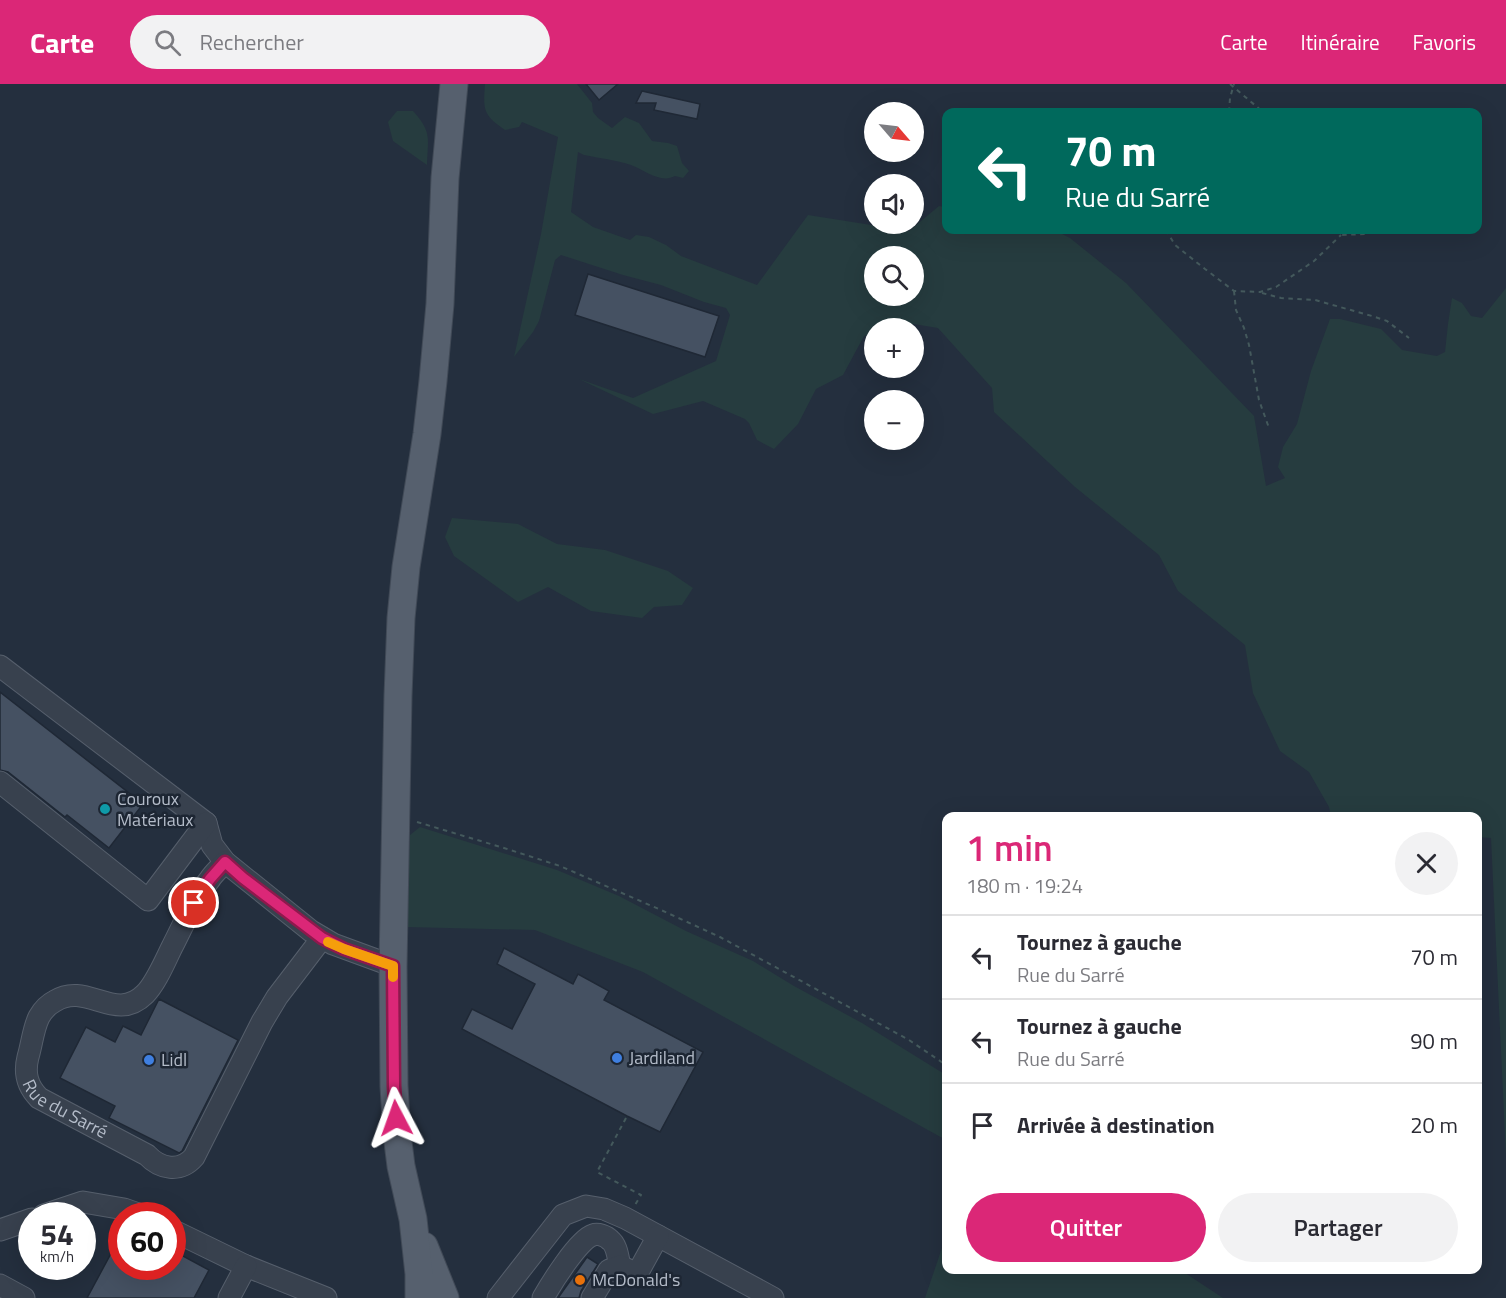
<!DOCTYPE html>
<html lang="fr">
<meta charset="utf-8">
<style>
body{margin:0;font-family:"Titillium Web",sans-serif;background:#f2f2f3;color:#2b2b33;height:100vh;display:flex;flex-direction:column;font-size:22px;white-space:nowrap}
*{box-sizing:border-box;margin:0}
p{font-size:20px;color:#7c7c81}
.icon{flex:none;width:33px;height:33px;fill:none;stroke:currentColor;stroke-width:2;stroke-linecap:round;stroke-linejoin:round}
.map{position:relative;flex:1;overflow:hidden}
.sheet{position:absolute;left:942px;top:728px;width:540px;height:462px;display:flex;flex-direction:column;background:#fff;border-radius:12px;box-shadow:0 6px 24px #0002}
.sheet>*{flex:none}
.hud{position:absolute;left:942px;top:24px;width:540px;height:126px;border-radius:12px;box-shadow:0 6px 24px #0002;background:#00695c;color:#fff;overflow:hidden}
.needle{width:39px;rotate:118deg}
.buttons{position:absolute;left:864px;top:18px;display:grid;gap:12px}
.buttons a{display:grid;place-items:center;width:60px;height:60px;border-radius:50%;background:#fff;box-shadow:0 6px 24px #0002;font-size:30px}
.speed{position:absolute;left:18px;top:1118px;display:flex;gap:12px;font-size:30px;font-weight:700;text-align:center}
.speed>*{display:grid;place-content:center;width:78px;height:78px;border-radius:50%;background:#fff;box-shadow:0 6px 24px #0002;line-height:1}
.speed small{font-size:15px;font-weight:400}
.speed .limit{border:9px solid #d22;background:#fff;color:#111}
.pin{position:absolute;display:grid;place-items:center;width:51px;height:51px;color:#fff;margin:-26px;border:3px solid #fff;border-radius:50%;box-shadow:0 2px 6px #0007}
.me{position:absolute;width:66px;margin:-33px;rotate:356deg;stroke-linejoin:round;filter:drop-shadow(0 0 4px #0008)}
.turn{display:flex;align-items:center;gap:21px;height:126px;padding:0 24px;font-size:27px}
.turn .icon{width:78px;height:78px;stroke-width:2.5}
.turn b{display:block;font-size:42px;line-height:51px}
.round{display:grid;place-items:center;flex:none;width:63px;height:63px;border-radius:32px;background:#f2f2f3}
.summary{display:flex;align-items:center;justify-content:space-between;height:102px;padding:0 24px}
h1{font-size:36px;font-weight:600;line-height:45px;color:#db2777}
.button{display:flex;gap:12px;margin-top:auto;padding:12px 24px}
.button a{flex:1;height:69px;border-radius:36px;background:#db2777;color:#fff;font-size:24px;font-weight:600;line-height:69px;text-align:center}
.button a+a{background:#f2f2f3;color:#2b2b33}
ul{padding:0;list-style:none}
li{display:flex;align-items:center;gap:18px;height:84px;padding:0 24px;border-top:2px solid #e1e1e2}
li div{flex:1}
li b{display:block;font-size:22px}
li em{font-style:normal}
header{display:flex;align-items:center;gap:36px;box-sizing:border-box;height:84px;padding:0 30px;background:#db2777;color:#fff}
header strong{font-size:28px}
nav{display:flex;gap:33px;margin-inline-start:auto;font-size:21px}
.search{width:420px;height:54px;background:#f2f2f3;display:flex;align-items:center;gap:15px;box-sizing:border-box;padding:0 21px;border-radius:33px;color:#7c7c81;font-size:22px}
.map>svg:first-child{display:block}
.green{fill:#263c3f;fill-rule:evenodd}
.building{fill:#455162;stroke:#1f2835;stroke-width:1.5}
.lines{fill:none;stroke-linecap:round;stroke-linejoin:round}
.minor-casing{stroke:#565f6c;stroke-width:23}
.major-casing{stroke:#414a57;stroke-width:29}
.path{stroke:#44595c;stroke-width:2;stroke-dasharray:4.5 4.5;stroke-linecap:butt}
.minor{stroke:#38414e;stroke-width:21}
.major{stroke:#56606e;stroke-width:27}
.route-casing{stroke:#8e194d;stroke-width:15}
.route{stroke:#db2777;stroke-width:10}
.slow{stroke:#f59e0b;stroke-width:10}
.culture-dot{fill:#0f9aa8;stroke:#1d2633;stroke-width:2}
.shop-dot{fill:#3f7fe0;stroke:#1d2633;stroke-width:2}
.food-dot{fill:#e8710a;stroke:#1d2633;stroke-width:2}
.labels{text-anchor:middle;stroke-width:5;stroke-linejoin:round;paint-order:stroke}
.poi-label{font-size:18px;fill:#b4bcc9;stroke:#1d2633;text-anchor:start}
.street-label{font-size:18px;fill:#b4bcc9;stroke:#1d2633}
</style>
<header>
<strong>Carte</strong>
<div class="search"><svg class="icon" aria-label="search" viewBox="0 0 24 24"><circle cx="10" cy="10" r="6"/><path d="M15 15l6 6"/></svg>Rechercher</div>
<nav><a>Carte</a><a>Itinéraire</a><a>Favoris</a></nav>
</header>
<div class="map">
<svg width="1506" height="1214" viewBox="0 0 1506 1214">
<rect width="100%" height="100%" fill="#242f3e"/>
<g class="green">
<path d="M 485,0 L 577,0 L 592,19 L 593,28 L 598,34 L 612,44 L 625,33 L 639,39 L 652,57 L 668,59 L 677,62 L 682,79 L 689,87 L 683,94 L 675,92 C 660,100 645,86 631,81 C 616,76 599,74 584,71 L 578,68 L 571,128 L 593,143 L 630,156 L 636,151 L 649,153 L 666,161 L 681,172 L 757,201 L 808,131 L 909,147 L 939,122 L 946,123 L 946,146 L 1054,146 L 1070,154 L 1126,199 L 1254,332 L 1266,402 L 1285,394 L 1278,383 L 1283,363 L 1297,340 L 1311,287 L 1330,235 L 1340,235 L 1381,245 L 1402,266 L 1437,272 L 1445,268 L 1448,240 L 1452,214 L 1462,219 L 1471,232 L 1482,234 L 1506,204 L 1506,1073 L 1491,754 L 1478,753 L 1478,732 L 1331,732 L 1329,723 L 1309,688 L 1280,667 L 1253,609 L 1245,561 L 1178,507 L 1159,471 L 1075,403 L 994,328 L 992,304 L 938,244 L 914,240 L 896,244 L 874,244 L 874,249 L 864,252 L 843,291 L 816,305 L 798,340 L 774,365 L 757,356 L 749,339 L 745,335 L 703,317 L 653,330 L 579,295 L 633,314 L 716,277 L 730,231 L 726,224 L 704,218 L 661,201 L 623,191 L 561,171 L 555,176 L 539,237 L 533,248 L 514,273 L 541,150 L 558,53 L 522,38 L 519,43 L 505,46 C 483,31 483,26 485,0 ZM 914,172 L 914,212 L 874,212 L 874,172 Z"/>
<path d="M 397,27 L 413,27 C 432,48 428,54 427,81 L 393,57 L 388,38 Z"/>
<polygon points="452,434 518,440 557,460 605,466 668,487 693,504 682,521 654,523 642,534 591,527 548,503 518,518 454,472 445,453"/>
<polygon points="420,743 557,786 619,812 686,847 753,877 794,902 862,939 946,991 946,1056 643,888 535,846 406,843 410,751"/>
<polygon points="946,1152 946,1185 1179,1185 1223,1214 925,1214"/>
</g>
<g class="building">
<polygon points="586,0 618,0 599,16"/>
<polygon points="642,7 700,20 697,35 654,26 656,19 636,19"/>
<polygon points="588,190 719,232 705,273 575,231"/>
<polygon points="0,608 143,720 109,764 67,731 65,733 8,688 0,686"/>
<polygon points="504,864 573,900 578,890 609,907 604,916 703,968 660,1048 627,1032 462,945 472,925 512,945 535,900 497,880"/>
<polygon points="159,915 238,956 182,1067 179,1069 109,1034 115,1022 60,994 86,943 115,958 123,942 141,951"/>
<polygon points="122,1149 122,1182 172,1182 172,1166 209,1186 194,1214 87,1214"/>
<polygon points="587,1173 598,1180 581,1207 579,1214 558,1214"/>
</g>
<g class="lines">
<defs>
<g id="minor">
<polyline points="0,582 206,739 212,761 225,778 311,847 333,860 393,882"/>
<polyline points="0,698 148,816 206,739"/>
<path id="s1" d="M 225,778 C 220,784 214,789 210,795 C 194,815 184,840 172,863 C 165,877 156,899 145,910 C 115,940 87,897 55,917 C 49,920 43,926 39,933 C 33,945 32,960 28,973 C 24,989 27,1002 39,1014 L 147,1071 C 160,1085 180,1089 194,1073 L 262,938 L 277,913 L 322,854"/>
<polyline points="44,1131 83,1118 124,1125 141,1131"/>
<polyline points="0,1146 32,1135"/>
<polyline points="172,1146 246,1182 326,1214"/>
<polyline points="0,1201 24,1214"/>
<polyline points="229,1214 246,1182"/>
<polyline points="498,1214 563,1131 586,1122 604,1125 625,1134 773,1214"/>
<path d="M 543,1214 C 551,1200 578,1156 593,1151 C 598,1149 606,1152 610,1156 C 617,1161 618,1174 620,1182"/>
<polyline points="592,1214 609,1186 620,1182 637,1190 658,1152"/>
</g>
<g id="major">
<polyline points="424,1162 445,1214"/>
<polyline points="419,1214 419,1190 413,1135 401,1082 397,1050 394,1002 393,882 398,612 401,534 406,483 427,350 433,297 440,220 445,94 454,0"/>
</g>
</defs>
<use href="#minor" class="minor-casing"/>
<use href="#major" class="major-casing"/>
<g class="path">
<polyline points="1230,0 1263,28"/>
<polyline points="1229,28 1230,14 1234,0"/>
<polyline points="1166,146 1175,161 1205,185 1234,207 1260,208 1276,203 1314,177 1341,151"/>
<polyline points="1335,146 1341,151 1368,150"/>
<polyline points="1234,207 1236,226 1244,244 1249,261 1259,316 1269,344"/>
<polyline points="1262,209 1281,214 1315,216 1372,232 1387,237 1409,254"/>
<polyline points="417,738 504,764 560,782 661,826 720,853 814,904 909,956 946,981"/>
<polyline points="626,1034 597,1088 641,1111 635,1121"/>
</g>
<use href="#minor" class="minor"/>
<use href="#major" class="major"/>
</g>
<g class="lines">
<defs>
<polyline id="route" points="194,819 210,795 225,778 243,794 322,854 344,865 393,882 394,1002 396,1034"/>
</defs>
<use href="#route" class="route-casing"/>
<use href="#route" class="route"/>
<polyline class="slow" points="328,858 344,865 393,882 393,893"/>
</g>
<circle class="culture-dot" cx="105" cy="725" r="6"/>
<g class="shop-dot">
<circle cx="617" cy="974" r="6"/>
<circle cx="149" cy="976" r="6"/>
</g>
<circle class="food-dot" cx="580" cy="1196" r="6"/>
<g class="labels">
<g class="poi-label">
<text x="117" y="721">Couroux<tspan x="117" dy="21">Matériaux</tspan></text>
<text x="629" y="980">Jardiland</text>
<text x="161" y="982">Lidl</text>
<text x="592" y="1202">McDonald's</text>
</g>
<g class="street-label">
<text dy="6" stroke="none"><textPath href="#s1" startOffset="387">Rue du Sarré</textPath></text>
</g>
</g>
</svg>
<div class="buttons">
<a><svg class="needle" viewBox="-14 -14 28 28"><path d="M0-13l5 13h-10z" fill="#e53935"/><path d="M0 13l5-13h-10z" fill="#7c7c81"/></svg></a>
<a><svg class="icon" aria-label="sound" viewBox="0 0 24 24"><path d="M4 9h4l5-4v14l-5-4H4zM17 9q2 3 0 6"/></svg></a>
<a><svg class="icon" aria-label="search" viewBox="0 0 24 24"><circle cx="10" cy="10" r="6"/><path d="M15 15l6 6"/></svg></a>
<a>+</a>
<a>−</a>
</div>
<div class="speed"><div>54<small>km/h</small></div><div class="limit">60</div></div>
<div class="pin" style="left:194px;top:819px;background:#d93025"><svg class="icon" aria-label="arrive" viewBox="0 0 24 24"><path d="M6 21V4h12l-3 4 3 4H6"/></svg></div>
<svg class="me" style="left:396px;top:1034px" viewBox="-20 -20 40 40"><path d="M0-17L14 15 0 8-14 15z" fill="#db2777" stroke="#fff" stroke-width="4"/></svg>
<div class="hud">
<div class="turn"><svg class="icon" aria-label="left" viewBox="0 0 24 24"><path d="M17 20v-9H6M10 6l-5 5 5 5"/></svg><div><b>70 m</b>Rue du Sarré</div></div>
</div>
<section class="sheet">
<div class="summary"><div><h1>1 min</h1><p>180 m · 19:24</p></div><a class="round"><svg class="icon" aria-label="close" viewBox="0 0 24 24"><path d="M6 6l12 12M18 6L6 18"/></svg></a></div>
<ul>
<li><svg class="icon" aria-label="left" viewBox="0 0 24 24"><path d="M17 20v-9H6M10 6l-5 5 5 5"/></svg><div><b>Tournez à gauche</b><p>Rue du Sarré</p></div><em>70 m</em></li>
<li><svg class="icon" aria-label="left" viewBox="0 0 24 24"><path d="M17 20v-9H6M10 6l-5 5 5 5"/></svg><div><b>Tournez à gauche</b><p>Rue du Sarré</p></div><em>90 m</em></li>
<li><svg class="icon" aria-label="arrive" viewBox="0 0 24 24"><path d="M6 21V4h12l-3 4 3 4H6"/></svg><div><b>Arrivée à destination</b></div><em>20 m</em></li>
</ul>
<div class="button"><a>Quitter</a><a>Partager</a></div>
</section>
</div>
